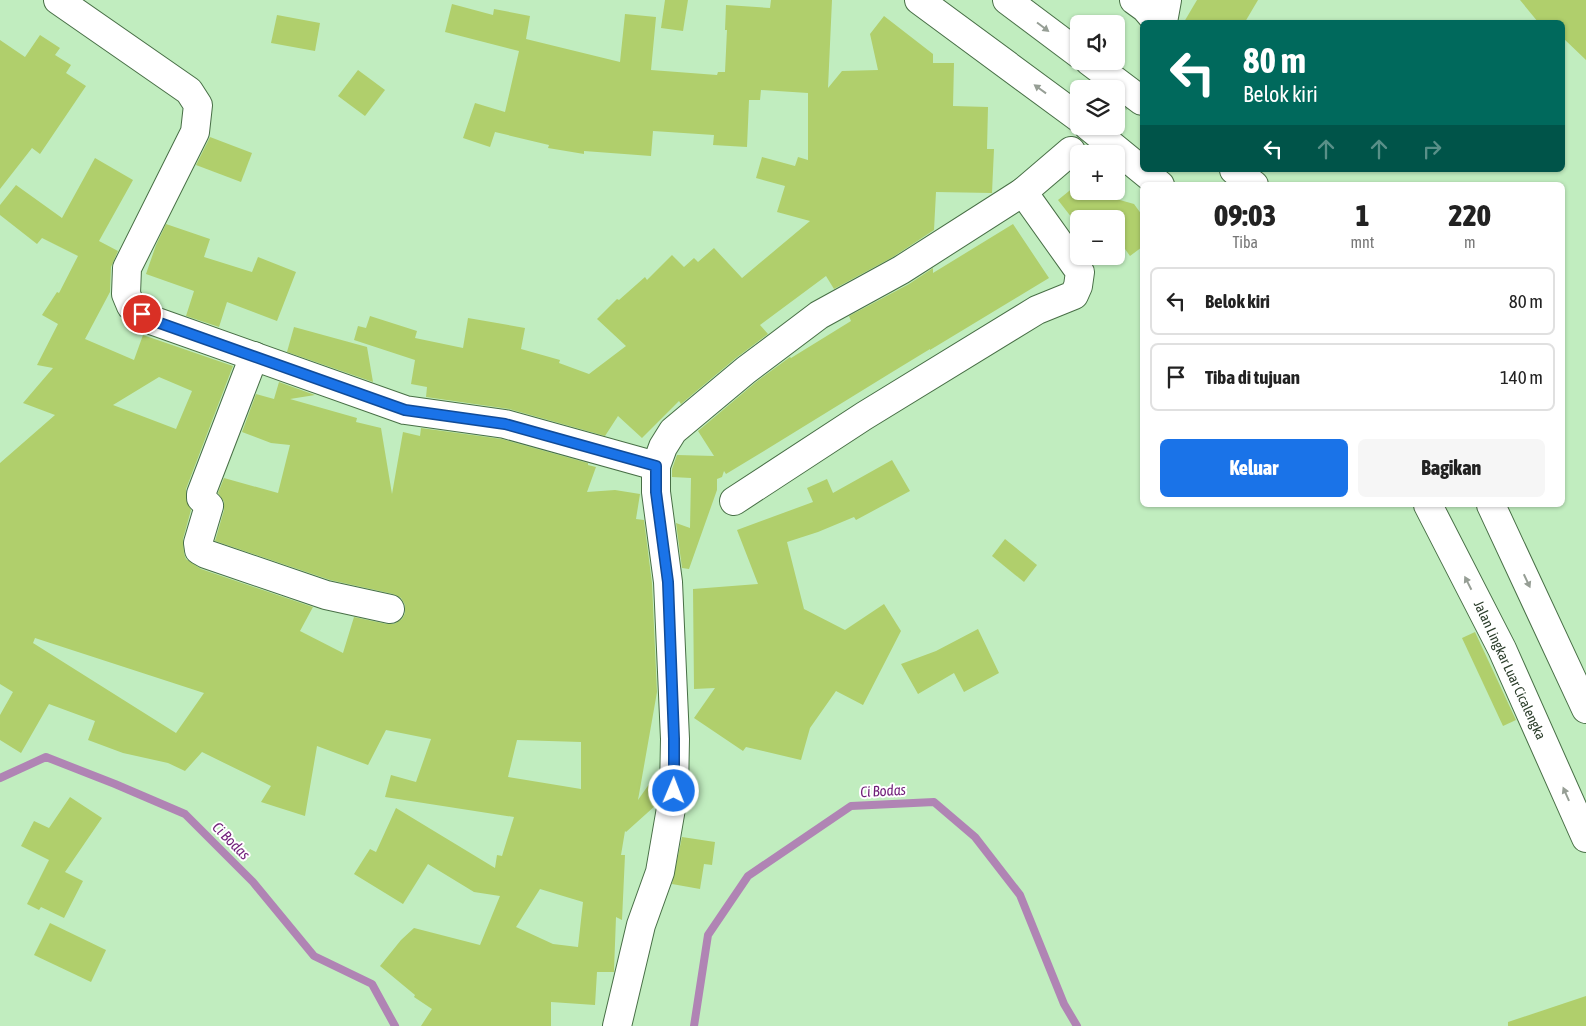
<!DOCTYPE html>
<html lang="id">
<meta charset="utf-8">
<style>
body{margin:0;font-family:"Asap Condensed",sans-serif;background:#f6f6f6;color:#222;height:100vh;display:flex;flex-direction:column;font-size:19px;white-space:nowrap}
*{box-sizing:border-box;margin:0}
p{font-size:16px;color:#767676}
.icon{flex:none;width:28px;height:28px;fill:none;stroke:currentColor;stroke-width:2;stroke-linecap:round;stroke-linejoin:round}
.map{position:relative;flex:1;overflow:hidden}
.sheet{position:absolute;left:1140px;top:182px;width:425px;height:325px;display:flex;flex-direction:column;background:#fff;border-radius:8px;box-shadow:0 1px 4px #0004}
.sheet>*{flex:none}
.banner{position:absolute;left:1140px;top:20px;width:425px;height:152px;border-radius:8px;box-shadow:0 1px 4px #0004;background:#00695c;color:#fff;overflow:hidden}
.buttons{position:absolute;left:1070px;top:15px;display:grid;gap:10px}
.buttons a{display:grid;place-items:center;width:55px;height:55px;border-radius:8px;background:#fff;box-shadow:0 1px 4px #0004;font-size:25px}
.pin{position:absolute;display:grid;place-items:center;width:42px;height:42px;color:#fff;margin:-21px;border:2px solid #fff;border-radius:50%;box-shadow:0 1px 5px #0007}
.me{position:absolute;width:55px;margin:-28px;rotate:1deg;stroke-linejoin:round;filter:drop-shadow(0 0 4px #0008)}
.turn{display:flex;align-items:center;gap:18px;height:105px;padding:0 20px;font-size:22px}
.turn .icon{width:65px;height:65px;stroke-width:2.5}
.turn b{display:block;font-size:35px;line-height:42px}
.lanes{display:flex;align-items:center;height:48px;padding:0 20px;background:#0003;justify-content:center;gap:25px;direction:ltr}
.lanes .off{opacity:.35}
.eta{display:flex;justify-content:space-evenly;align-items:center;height:85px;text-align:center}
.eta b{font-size:30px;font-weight:800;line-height:35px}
.cta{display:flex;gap:10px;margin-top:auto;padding:10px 20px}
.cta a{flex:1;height:58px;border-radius:8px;background:#1a73e8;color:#fff;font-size:20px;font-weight:800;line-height:58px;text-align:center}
.cta a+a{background:#f6f6f6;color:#222}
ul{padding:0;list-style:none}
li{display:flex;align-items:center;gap:15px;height:68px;margin:0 10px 8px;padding:0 10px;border:2px solid #e0e0e0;border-radius:8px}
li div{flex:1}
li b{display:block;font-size:19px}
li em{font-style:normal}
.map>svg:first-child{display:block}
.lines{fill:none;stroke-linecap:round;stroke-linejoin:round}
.stream{stroke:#b084b4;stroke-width:8}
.building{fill:#b0cf6c;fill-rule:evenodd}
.secondary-tunnel{stroke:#a3caa1;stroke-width:28;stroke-dasharray:28 14;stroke-linecap:butt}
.street-casing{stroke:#486f46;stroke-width:30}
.secondary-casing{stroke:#486f46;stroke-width:30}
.highway-casing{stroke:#486f46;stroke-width:30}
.street{stroke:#fff;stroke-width:28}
.secondary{stroke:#fff;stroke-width:28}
.highway{stroke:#fff;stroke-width:28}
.oneway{fill:#969e95}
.route-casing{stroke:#114b97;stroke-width:12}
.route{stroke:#1a73e8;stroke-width:9}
.labels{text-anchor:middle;stroke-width:4;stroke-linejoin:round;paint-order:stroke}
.street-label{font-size:14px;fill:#2c3e2b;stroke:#fff}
.water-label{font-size:15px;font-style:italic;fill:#6f1d78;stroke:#fff}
</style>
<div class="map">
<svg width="1586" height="1026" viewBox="0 0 1586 1026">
<rect width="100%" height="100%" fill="#c1edbf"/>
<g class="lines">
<g class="stream">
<polyline points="0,778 46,757 115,784 185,814 253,882 314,956 372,984 395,1026"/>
<polyline points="694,1026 708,935 748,876 851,806 934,802 975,837 1020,895 1064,1004 1077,1026"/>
</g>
</g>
<g class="building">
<polygon points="665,0 688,0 683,31 661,28"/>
<polygon points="771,0 832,0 828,88 842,71 878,70 870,34 884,16 933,54 933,63 954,63 953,106 988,107 987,149 994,149 992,193 936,192 934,230 893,257 834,289 826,276 760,325 768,334 736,358 681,404 679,401 642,438 618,416 605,436 509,409 426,397 427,387 411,384 415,360 354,340 358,326 366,328 370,316 417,331 415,338 463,348 468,318 525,328 521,349 560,360 559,363 589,374 626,346 597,319 617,299 619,300 645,277 647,280 672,255 684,267 694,258 698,262 714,248 742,278 810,221 777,212 785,186 756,178 762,157 795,166 798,157 808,160 808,93 761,90 760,100 749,100 747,147 713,145 714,135 653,131 651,156 584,151 584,154 548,148 549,145 495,132 490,147 463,138 475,103 505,112 519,51 445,32 452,4 493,15 494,9 530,16 526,39 620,62 625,14 656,17 651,70 717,75 718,72 725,72 727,30 725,30 726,5 770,8"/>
<polygon points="1197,0 1258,0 1245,22 1184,22"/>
<polygon points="1520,0 1586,0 1586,60 1562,37 1562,22 1538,22"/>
<polygon points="277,15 320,23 315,51 271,43"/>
<polygon points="40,35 60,48 55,55 71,65 66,73 86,86 40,154 32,148 0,189 0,40 25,57"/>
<polygon points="358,70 385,90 365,116 338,96"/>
<polygon points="210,137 252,153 241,182 196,165"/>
<path d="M 95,158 L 133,180 L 99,241 L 118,251 L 111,267 L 110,292 L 85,339 L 134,360 L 143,335 L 233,366 L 186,489 L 186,499 L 191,510 L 183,539 L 184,553 L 186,559 L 201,569 L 313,607 L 300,631 L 343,653 L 354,617 L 387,624 L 394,624 L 402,619 L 405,613 L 405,605 L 401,598 L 393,594 L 330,580 L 215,541 L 224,510 L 224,502 L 218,493 L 224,478 L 278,493 L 290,445 L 271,443 L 242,432 L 256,394 L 274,399 L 279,382 L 315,395 L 290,399 L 357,418 L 356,422 L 381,428 L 392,494 L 403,432 L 420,436 L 421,428 L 502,439 L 588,463 L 588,465 L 596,467 L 587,492 L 615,490 L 640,494 L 636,519 L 644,520 L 652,583 L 657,692 L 638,800 L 659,770 L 658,790 L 656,805 L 626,832 L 625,831 L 621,855 L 625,855 L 622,920 L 616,917 L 614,970 L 614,972 L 597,972 L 595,1005 L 551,1002 L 551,1026 L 421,1026 L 432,1009 L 414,997 L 415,995 L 380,966 L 401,940 L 414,928 L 480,945 L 500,896 L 474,892 L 428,864 L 403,904 L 354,874 L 370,849 L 376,852 L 396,808 L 495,868 L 497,855 L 502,856 L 514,817 L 385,797 L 391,775 L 416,782 L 431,739 L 386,730 L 368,765 L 317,746 L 305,816 L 261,802 L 271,786 L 202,752 L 185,771 L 168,763 L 123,753 L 88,740 L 95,721 L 49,704 L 21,753 L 0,740 L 0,715 L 13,692 L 0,684 L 0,463 L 55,415 L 23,403 L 53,368 L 37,365 L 58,324 L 42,315 L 57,292 L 59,293 L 78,256 L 42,238 L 37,244 L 0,215 L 0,205 L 16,185 L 62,218 ZM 159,377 L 192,391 L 176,429 L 113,405 ZM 35,638 L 204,693 L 176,733 L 33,643 ZM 517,740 L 581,742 L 581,789 L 508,777 ZM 540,889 L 583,902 L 578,947 L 553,944 L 516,927 Z"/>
<polygon points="1074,187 1079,189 1079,191 1088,191 1134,204 1142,215 1142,247 1130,256 1125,249 1116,256 1116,219 1079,219 1079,227 1058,200"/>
<polygon points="166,224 210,239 204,257 252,272 258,257 296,272 277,321 227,302 219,327 186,316 194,291 146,274 156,245"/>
<polygon points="1013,224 1049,278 930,350 930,349 889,374 764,451 726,474 724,471 722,477 717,479 717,490 689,569 682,568 676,523 690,528 691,478 672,477 672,469 677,455 714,456 698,431 756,382 790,357 791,358 851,321 849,316 909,284 933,268 933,273"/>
<polygon points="294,327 367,347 373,382 287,352"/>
<polygon points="892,460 910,491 856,520 854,517 818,532 787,542 804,609 845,630 884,604 901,631 863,705 836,691 810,728 801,760 746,747 743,751 694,718 715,688 694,689 693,589 758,584 737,530 813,502 807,488 827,479 833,493"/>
<polygon points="1005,539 1037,565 1024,582 992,556"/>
<polygon points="978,629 999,673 964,692 954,673 918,694 901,664 936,651"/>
<polygon points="1475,632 1516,720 1503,726 1462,638"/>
<polygon points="70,797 102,818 65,872 83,881 64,918 41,907 39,910 27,904 49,860 21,846 34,821 49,828"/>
<polygon points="682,837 715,842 712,865 704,864 700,889 672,884"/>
<polygon points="50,923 106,950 91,982 34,955"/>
<polygon points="1586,996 1586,1026 1508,1026 1508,1022"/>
</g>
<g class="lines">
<polyline class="secondary-tunnel" points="1116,101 1142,72"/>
<defs>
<g id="street">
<polyline points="58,0 189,91 198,105 195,132 127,268 126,294 131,306 154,321 405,410 505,424 656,466"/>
<polyline points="1134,0 1145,8 1157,22"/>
<polyline points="254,356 201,494 201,498 209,506 198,543 199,550 206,554 326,595 390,609"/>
<polyline points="734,501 864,416 1037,310 1074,295 1078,286 1080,272 1023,192"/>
</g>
<g id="secondary">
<polyline points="1163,22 1167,0"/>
<polyline points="617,1026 641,925 660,872 674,791 675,739 668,582 656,492 656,466 663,447 673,431 746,370 819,315 901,270 1023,192 1071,151"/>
</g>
<g id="highway">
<polyline points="919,0 1079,118"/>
<polyline points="1007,0 1079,54"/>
<polyline points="1089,61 1142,101"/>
<polyline points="1088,126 1160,185"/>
<polyline points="1234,170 1254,185"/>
<polyline points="1428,505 1502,649 1586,838"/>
<polyline points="1491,505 1586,709"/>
</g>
</defs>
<use href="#street" class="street-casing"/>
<use href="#secondary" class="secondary-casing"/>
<use href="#highway" class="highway-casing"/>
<use href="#street" class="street"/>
<use href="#secondary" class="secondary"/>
<use href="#highway" class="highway"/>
</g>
<defs><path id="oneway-solid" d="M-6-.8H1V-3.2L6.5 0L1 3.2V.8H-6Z" transform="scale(1.25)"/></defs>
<g class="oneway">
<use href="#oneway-solid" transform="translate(1043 27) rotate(37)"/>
<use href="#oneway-solid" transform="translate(1040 89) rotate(-144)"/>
<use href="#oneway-solid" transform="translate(1527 581) rotate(65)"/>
<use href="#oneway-solid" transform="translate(1468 583) rotate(-117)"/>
<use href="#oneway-solid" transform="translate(1566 794) rotate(-114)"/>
</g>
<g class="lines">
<defs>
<polyline id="route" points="142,314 154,321 405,410 505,424 656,466 656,492 668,582 674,739 674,791"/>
</defs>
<use href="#route" class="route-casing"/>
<use href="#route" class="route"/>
</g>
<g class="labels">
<g class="street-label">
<text transform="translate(1510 670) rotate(65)" y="5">Jalan Lingkar Luar Cicalengka</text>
</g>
<g class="water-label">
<text transform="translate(883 791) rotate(-3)" y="5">Ci Bodas</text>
<text transform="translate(231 841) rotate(45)" y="5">Ci Bodas</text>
</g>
</g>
</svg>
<div class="buttons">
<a><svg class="icon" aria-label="sound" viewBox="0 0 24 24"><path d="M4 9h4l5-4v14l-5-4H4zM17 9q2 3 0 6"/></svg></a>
<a><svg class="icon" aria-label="layers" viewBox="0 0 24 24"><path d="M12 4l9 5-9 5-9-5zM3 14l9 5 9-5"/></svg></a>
<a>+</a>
<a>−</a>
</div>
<div class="pin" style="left:142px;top:314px;background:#d93025"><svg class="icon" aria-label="arrive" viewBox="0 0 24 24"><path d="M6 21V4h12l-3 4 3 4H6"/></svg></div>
<svg class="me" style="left:674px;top:791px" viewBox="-20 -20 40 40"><circle r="17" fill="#1a73e8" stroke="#fff" stroke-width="3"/><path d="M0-11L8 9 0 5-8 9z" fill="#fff"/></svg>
<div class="banner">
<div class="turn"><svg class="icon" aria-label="left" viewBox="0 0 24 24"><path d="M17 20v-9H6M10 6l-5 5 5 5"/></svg><div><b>80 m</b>Belok kiri</div></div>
<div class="lanes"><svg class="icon" aria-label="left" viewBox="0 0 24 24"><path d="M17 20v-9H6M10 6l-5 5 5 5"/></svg><svg class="icon off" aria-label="ahead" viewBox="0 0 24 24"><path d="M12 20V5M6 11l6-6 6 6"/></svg><svg class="icon off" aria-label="ahead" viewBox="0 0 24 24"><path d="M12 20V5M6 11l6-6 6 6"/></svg><svg class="icon off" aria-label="right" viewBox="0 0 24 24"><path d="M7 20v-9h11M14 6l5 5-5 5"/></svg></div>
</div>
<section class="sheet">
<div class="eta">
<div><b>09:03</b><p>Tiba</p></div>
<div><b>1</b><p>mnt</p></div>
<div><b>220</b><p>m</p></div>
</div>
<ul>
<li><svg class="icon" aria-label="left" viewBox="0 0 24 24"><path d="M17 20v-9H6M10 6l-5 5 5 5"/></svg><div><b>Belok kiri</b></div><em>80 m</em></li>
<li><svg class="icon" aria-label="arrive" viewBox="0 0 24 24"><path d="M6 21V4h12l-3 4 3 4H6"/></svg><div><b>Tiba di tujuan</b></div><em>140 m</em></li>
</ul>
<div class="cta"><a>Keluar</a><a>Bagikan</a></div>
</section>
</div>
